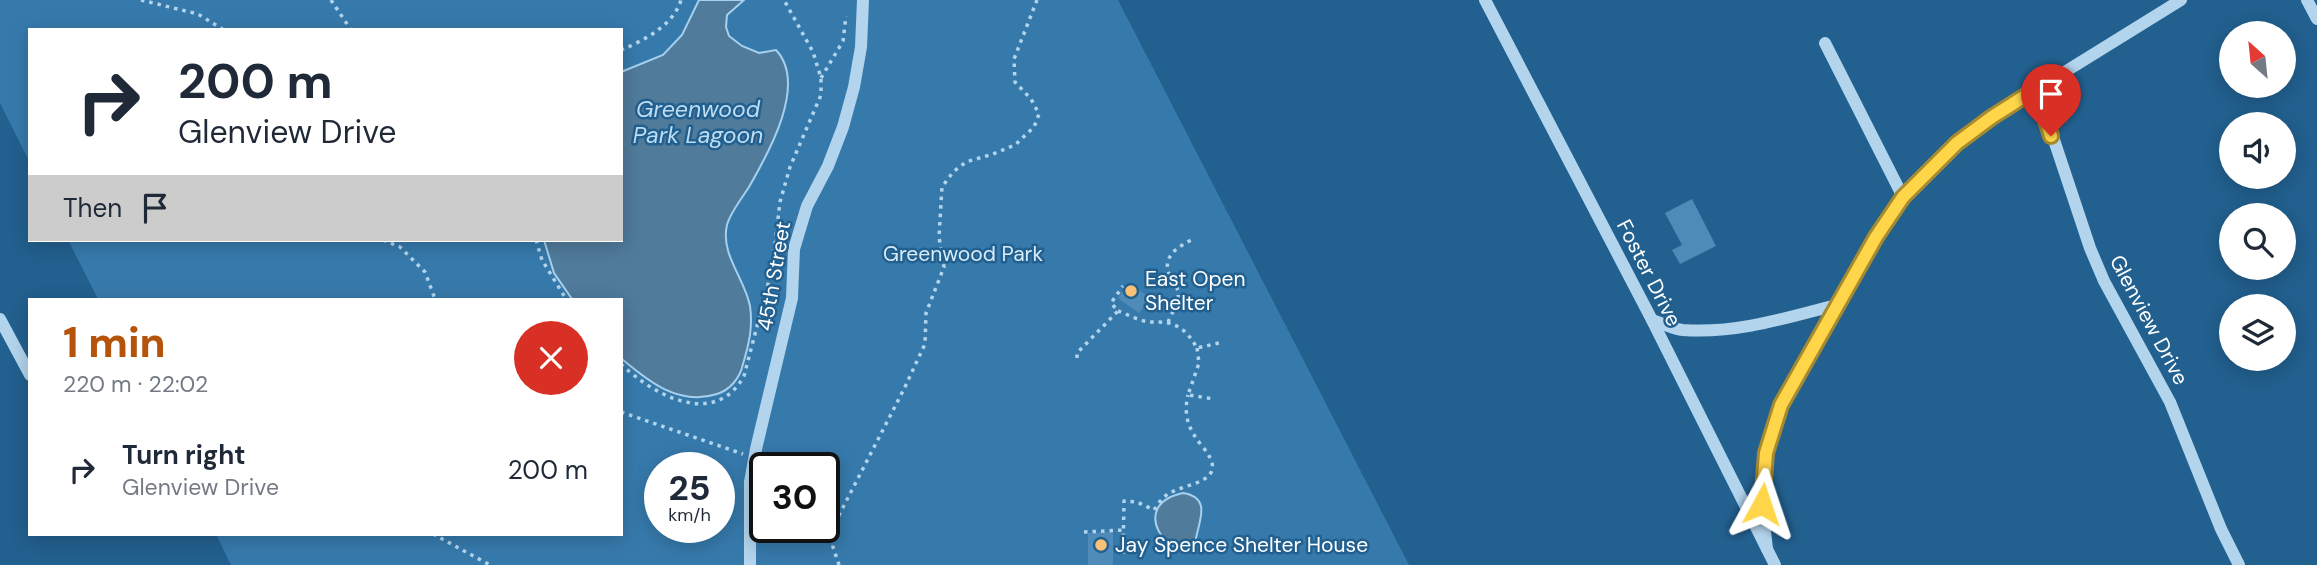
<!DOCTYPE html>
<meta charset="utf-8">
<style>
body{margin:0;font-family:"DM Sans",sans-serif;background:#f6f6f7;color:#1f2937;height:100vh;display:flex;flex-direction:column;font-size:26px;white-space:nowrap}
*{box-sizing:border-box;margin:0}
p{font-size:23px;color:#747a83}
.icon{flex:none;width:38px;height:38px;fill:none;stroke:currentColor;stroke-width:2;stroke-linecap:round;stroke-linejoin:round}
.map{position:relative;flex:1;overflow:hidden}
.details{position:absolute;left:28px;top:298px;width:595px;height:238px;display:flex;flex-direction:column;background:#fff;border-radius:0px;box-shadow:0 4px 18px #0003}
.details>*{flex:none}
.top-card{position:absolute;left:28px;top:28px;width:595px;height:214px;border-radius:0px;box-shadow:0 4px 18px #0003;background:#fff;color:#1f2937;overflow:hidden}
.needle{width:46px;rotate:333deg}
.buttons{position:absolute;left:2219px;top:21px;display:grid;gap:14px}
.buttons a{display:grid;place-items:center;width:77px;height:77px;border-radius:50%;background:#fff;box-shadow:0 4px 18px #0003;font-size:35px}
.speed{position:absolute;left:644px;top:452px;display:flex;gap:14px;font-size:35px;font-weight:700;text-align:center}
.speed>*{display:grid;place-content:center;width:91px;height:91px;border-radius:50%;background:#fff;box-shadow:0 4px 18px #0003;line-height:1}
.speed small{font-size:18px;font-weight:400}
.speed .limit{border:4px solid #111;border-radius:10px;background:#fff;color:#111}
.pin{position:absolute;display:grid;place-items:center;width:60px;height:60px;color:#fff;margin:-72px -30px;border-radius:50% 50% 50% 0;rotate:-45deg;box-shadow:0 0 7px #0007}
.pin .icon{rotate:45deg}
.me{position:absolute;width:77px;margin:-38px;rotate:5deg;stroke-linejoin:round;filter:drop-shadow(0 0 5px #0008)}
.turn{display:flex;align-items:center;gap:24px;height:147px;padding:0 35px;font-size:32px}
.turn .icon{width:91px;height:91px;stroke-width:2.5}
.turn b{display:block;font-size:49px;line-height:60px}
.then{display:flex;align-items:center;height:66px;padding:0 35px;background:#0003;gap:14px;font-size:26px}
.round{display:grid;place-items:center;flex:none;width:74px;height:74px;border-radius:37px;background:#f6f6f7}
.headline{display:flex;align-items:center;justify-content:space-between;height:119px;padding:0 35px}
h1{font-size:42px;font-weight:800;line-height:52px;color:#b45309}
ul{padding:0;list-style:none}
li{display:flex;align-items:center;gap:21px;height:105px;padding:0 35px}
li div{flex:1}
li b{display:block;font-size:26px}
li em{font-style:normal}
.map>svg:first-child{display:block}
.green{fill:#367aac;fill-rule:evenodd}
.water{fill:#507b9b;stroke:#a6d0ed;stroke-width:2}
.building{fill:#4f8bb8}
.lines{fill:none;stroke-linecap:round;stroke-linejoin:round}
.path{stroke:#b2d4ec;stroke-width:3.5;stroke-dasharray:3.5 5;stroke-linecap:butt}
.minor{stroke:#b2d4ec;stroke-width:12}
.route-casing{stroke:#a68a30;stroke-width:18}
.route{stroke:#ffd54a;stroke-width:12}
.poi-dot{fill:#f8c175;stroke:#22608f;stroke-width:2.5}
.labels{text-anchor:middle;stroke-width:5;stroke-linejoin:round;paint-order:stroke}
.park-label{font-size:21px;fill:#d7ebf9;stroke:#22608f}
.street-label{font-size:21px;fill:#fff;stroke:#22608f}
.poi-label{font-size:21px;fill:#fff;stroke:#22608f;text-anchor:start}
.water-label{font-size:23px;font-style:italic;fill:#beddf3;stroke:#22608f}
</style>
<div class="map">
<svg width="2317" height="565" viewBox="0 0 2317 565">
<rect width="100%" height="100%" fill="#22608f"/>
<path class="green" d="M 0,0 L 1118,0 L 1409,565 L 231,565 L 216,534 L 621,534 L 621,299 L 98,299 L 68,240 L 621,240 L 621,30 L 30,30 L 30,163 L 0,103 ZM 660,467 L 719,467 L 719,527 L 660,527 ZM 765,467 L 824,467 L 824,527 L 765,527 Z"/>
<g class="water">
<path d="M 699,0 L 744,0 L 727,15 L 726,27 L 729,36 L 742,46 L 759,53 L 776,50 C 808,84 768,154 749,187 C 742,198 730,213 727,225 C 720,254 745,279 750,306 C 753,327 749,344 743,364 C 740,378 730,390 717,394 C 679,406 649,382 622,359 L 621,299 L 572,299 L 554,273 L 544,240 L 621,240 L 621,72 L 663,55 L 682,35 Z"/>
<path d="M 1183,493 C 1214,498 1197,524 1195,544 C 1171,565 1126,505 1183,493 Z"/>
</g>
<g class="building">
<polygon points="1692,199 1716,246 1680,264 1672,250 1682,245 1665,213"/>
<polygon points="1129,283 1150,298 1139,313 1118,298"/>
<polygon points="1113,532 1113,565 1088,565 1088,533"/>
</g>
<g class="lines">
<g class="path">
<polyline points="141,0 198,14 224,30"/>
<polyline points="331,0 351,30"/>
<path d="M 621,50 C 643,41 674,25 681,0"/>
<polyline points="821,78 843,41 846,16"/>
<polyline points="383,240 400,247 425,272 435,299"/>
<polyline points="536,240 542,260 566,299"/>
<path d="M 1118,311 C 1127,314 1141,322 1151,322 C 1174,321 1185,327 1197,348 L 1219,343"/>
<path d="M 1168,322 C 1172,313 1180,300 1178,291 C 1176,284 1170,278 1168,271 C 1164,254 1180,246 1193,239"/>
<polyline points="1197,348 1199,363 1188,395 1214,399"/>
<polyline points="1077,358 1077,353 1118,311 1111,303 1123,286"/>
<path d="M 621,364 C 653,395 715,429 744,376 L 772,269 L 780,202 L 790,167 L 821,95 L 821,78 L 813,52 L 784,0"/>
<polyline points="621,412 743,454"/>
<polyline points="1084,532 1124,530"/>
<polyline points="433,534 490,565"/>
<path d="M 1123,554 L 1124,501 L 1137,502 L 1154,510 C 1158,504 1162,498 1168,494 C 1187,482 1233,483 1202,446 C 1189,430 1183,416 1188,395"/>
<polyline points="839,565 833,547 837,519 904,389 925,344 926,313 944,267 939,237 942,187 953,172 966,162 993,154 1015,145 1034,127 1039,114 1031,99 1015,82 1014,59 1037,0"/>
</g>
<g class="minor">
<polyline points="1485,0 1652,320 1775,565"/>
<polyline points="2307,0 2317,19"/>
<polyline points="1825,43 1903,197"/>
<polyline points="2037,89 2090,248 2104,281 2170,402 2221,529 2239,565"/>
<polyline points="0,319 30,375"/>
<path d="M 1652,320 C 1662,323 1673,329 1683,330 C 1735,334 1786,318 1836,305"/>
<polyline points="1767,549 1762,504 1766,453 1781,405 1866,253 1903,197 1957,143 1992,117 2181,0"/>
<polyline points="750,565 750,482 756,449 792,298 794,249 807,206 828,166 843,127 854,87 861,47 863,0"/>
</g>
</g>
<g class="lines">
<defs>
<polyline id="route" points="1762,504 1766,453 1781,405 1876,237 1903,197 1957,143 1992,117 2036,89 2051,136"/>
</defs>
<use href="#route" class="route-casing"/>
<use href="#route" class="route"/>
</g>
<g class="poi-dot">
<circle cx="1131" cy="291" r="7"/>
<circle cx="1101" cy="545" r="7"/>
</g>
<g class="labels">
<g class="park-label">
<text x="963" y="261">Greenwood Park</text>
</g>
<g class="street-label">
<text transform="translate(1649 273) rotate(63)" y="7">Foster Drive</text>
<text transform="translate(774 276) rotate(-80)" y="7">45th Street</text>
<text transform="translate(2149 320) rotate(62)" y="7">Glenview Drive</text>
</g>
<g class="poi-label">
<text x="1145" y="286">East Open<tspan x="1145" dy="24">Shelter</tspan></text>
<text x="1115" y="552">Jay Spence Shelter House</text>
</g>
<g class="water-label">
<text x="698" y="117">Greenwood<tspan x="698" dy="26">Park Lagoon</tspan></text>
</g>
</g>
</svg>
<div class="buttons">
<a><svg class="needle" viewBox="-14 -14 28 28"><path d="M0-13l5 13h-10z" fill="#e53935"/><path d="M0 13l5-13h-10z" fill="#747a83"/></svg></a>
<a><svg class="icon" aria-label="sound" viewBox="0 0 24 24"><path d="M4 9h4l5-4v14l-5-4H4zM17 9q2 3 0 6"/></svg></a>
<a><svg class="icon" aria-label="search" viewBox="0 0 24 24"><circle cx="10" cy="10" r="6"/><path d="M15 15l6 6"/></svg></a>
<a><svg class="icon" aria-label="layers" viewBox="0 0 24 24"><path d="M12 4l9 5-9 5-9-5zM3 14l9 5 9-5"/></svg></a>
</div>
<div class="speed"><div>25<small>km/h</small></div><div class="limit">30</div></div>
<div class="pin" style="left:2051px;top:136px;background:#d93025"><svg class="icon" aria-label="arrive" viewBox="0 0 24 24"><path d="M6 21V4h12l-3 4 3 4H6"/></svg></div>
<svg class="me" style="left:1762px;top:504px" viewBox="-20 -20 40 40"><path d="M0-17L14 15 0 8-14 15z" fill="#ffd54a" stroke="#fff" stroke-width="4"/></svg>
<div class="top-card">
<div class="turn"><svg class="icon" aria-label="right" viewBox="0 0 24 24"><path d="M7 20v-9h11M14 6l5 5-5 5"/></svg><div><b>200 m</b>Glenview Drive</div></div>
<div class="then">Then<svg class="icon" aria-label="arrive" viewBox="0 0 24 24"><path d="M6 21V4h12l-3 4 3 4H6"/></svg></div>
</div>
<section class="details">
<div class="headline"><div><h1>1 min</h1><p>220 m · 22:02</p></div><a class="round" style="background:#d93025;color:#fff"><svg class="icon" aria-label="close" viewBox="0 0 24 24"><path d="M6 6l12 12M18 6L6 18"/></svg></a></div>
<ul>
<li><svg class="icon" aria-label="right" viewBox="0 0 24 24"><path d="M7 20v-9h11M14 6l5 5-5 5"/></svg><div><b>Turn right</b><p>Glenview Drive</p></div><em>200 m</em></li>
</ul>
</section>
</div>
